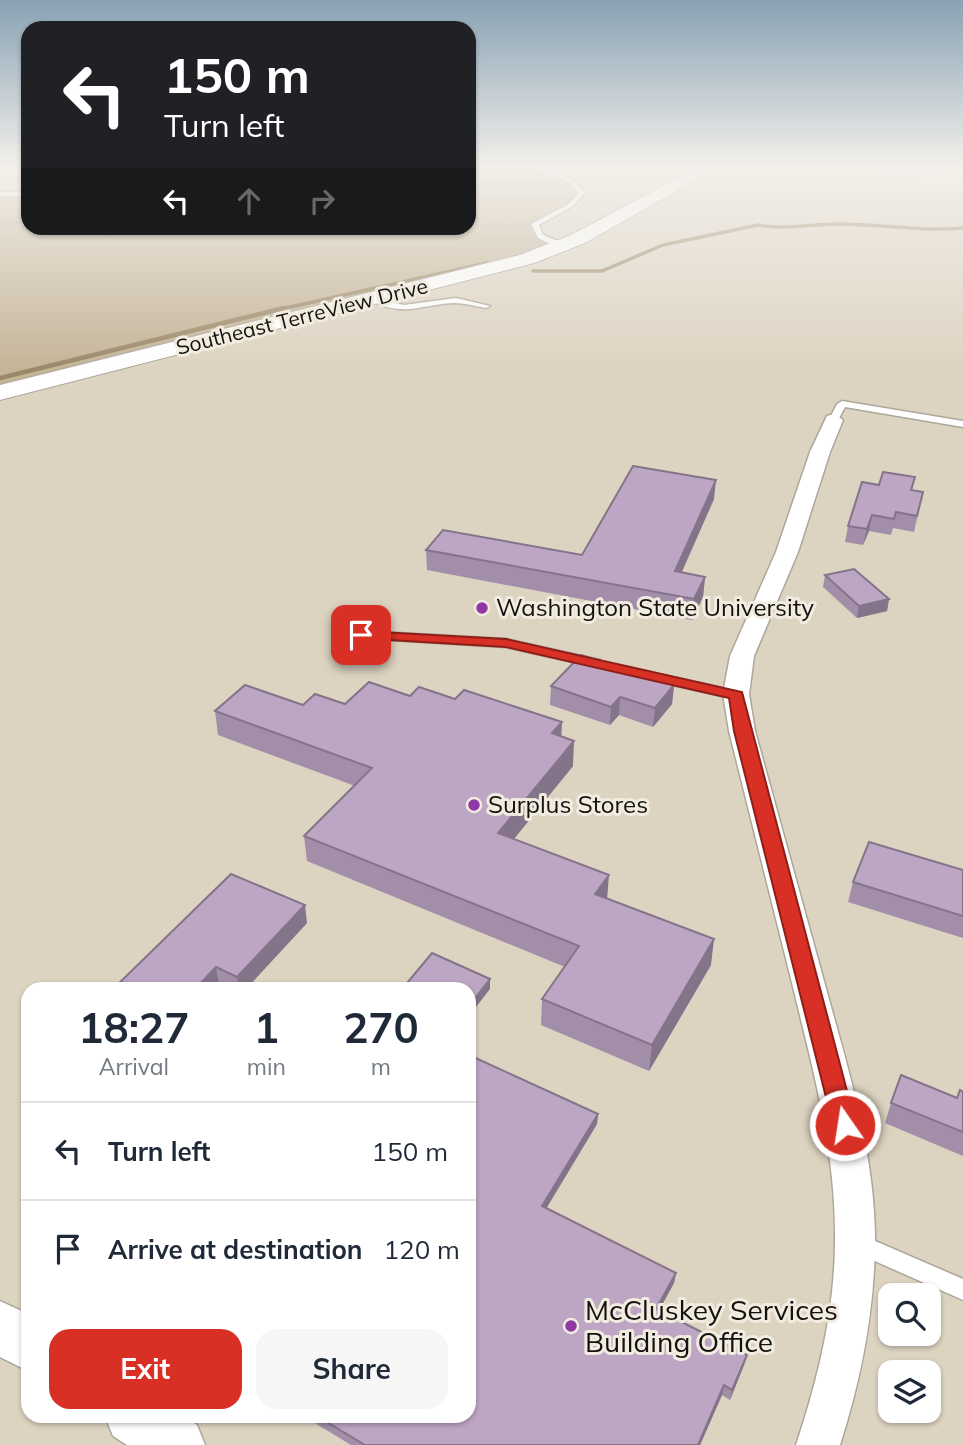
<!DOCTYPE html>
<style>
body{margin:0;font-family:Mulish,sans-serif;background:#f6f6f7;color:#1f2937;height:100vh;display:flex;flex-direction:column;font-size:26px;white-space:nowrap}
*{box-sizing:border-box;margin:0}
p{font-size:23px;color:#747a83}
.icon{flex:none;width:38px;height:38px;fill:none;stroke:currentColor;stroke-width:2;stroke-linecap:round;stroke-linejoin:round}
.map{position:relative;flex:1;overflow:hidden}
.panel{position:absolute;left:21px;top:982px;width:455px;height:441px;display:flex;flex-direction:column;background:#fff;border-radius:21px;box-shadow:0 2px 5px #0004}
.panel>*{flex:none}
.banner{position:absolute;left:21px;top:21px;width:455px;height:214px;border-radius:21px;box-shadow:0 2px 5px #0004;background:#202124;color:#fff;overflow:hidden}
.buttons{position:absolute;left:878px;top:1283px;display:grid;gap:14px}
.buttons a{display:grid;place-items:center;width:63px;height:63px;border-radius:14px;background:#fff;box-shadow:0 2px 5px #0004;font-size:35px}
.pin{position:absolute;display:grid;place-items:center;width:60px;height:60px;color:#fff;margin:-30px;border-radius:14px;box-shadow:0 4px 10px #0006}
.me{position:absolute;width:77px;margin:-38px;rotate:347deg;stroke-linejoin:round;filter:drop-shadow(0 0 5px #0008)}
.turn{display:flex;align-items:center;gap:24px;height:147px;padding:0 28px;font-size:32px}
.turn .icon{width:91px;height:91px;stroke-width:2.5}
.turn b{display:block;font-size:49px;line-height:60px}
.lanes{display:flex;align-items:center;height:66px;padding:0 28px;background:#0003;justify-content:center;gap:35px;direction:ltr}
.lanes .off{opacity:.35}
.eta{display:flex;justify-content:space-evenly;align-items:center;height:119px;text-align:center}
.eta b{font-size:42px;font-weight:700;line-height:49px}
.action{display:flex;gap:14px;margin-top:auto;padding:14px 28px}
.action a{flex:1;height:80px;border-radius:21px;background:#d93025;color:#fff;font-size:28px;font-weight:700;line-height:80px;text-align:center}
.action a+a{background:#f6f6f7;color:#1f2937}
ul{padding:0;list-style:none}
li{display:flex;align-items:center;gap:21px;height:98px;padding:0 28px;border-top:2px solid #e0e1e3}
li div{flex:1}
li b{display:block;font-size:26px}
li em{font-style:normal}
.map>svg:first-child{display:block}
.built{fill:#ddd3c1;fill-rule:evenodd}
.green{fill:#c4b498}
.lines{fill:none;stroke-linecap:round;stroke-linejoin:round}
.stream-far1{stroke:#9b8867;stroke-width:3.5}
.stream{stroke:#9b8867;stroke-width:4.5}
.service-casing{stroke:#aca69b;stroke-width:3}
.minor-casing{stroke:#aca69b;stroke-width:3}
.tertiary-casing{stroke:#aca69b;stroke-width:3}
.secondary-casing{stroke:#aca69b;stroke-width:2}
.primary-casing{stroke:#fff;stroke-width:3}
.path{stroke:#a29d94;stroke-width:2.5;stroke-dasharray:2 2;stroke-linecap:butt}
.service{fill:#fff;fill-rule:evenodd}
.minor{fill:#fff;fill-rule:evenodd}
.tertiary{fill:#fff;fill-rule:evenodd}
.secondary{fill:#fff;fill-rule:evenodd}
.primary{fill:#f9d691;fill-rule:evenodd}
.wall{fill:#a38ea9}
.shaded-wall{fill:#847489}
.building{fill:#bda5c4;stroke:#847489;stroke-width:2}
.route{fill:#d93025;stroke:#8d1f18;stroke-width:2}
.poi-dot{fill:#8f39a5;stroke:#f2ece0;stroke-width:2.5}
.labels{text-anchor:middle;stroke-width:6;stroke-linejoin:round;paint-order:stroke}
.far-street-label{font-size:21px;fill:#14120e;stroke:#f2ece0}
.poi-label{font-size:24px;fill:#14120e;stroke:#f2ece0;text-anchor:start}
.near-poi-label{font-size:28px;fill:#14120e;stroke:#f2ece0;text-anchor:start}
</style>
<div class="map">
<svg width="963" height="1445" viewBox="0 0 963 1445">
<rect width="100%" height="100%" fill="#e5ded3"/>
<path class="built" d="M 0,168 L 28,168 L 28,228 L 469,228 L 469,168 L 818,168 L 963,189 L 963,1445 L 0,1445 ZM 28,989 L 469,989 L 469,1416 L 28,1416 ZM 891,1295 L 929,1295 L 929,1334 L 891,1334 ZM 891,1372 L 929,1372 L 929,1410 L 891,1410 Z"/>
<path class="green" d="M 469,168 C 509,168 553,162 582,193 C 570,210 548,213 535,230 L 562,246 L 0,393 L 0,194 L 28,194 L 28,228 L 469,228 Z"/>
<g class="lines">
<g class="stream-far1">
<path d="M 533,271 L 602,271 L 663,245 L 758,225 C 785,230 812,224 839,224 C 881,224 921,232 963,228"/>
<polyline points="277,310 487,263"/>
</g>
<polyline class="stream" points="0,378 284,308"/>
<defs>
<g id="service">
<polygon points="529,168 537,168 573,180 585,193 573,206 539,225 543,235 565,244 565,248 559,248 538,238 531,224 569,204 578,193 569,182"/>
<rect x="0" y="192" width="28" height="4"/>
<path d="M 372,297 L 404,305 L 456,298 L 490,306 L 486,308 C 475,306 464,303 453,303 C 421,305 403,317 372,301 Z"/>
<polygon points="842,401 963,421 963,427 845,407 837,422 831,422 829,420 837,404"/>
<polygon points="361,631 506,639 600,660 602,663 595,667 506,647 356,638 355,635"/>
<polygon points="618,665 736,691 743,695 736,699 613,672 611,669 613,666"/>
<polygon points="859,1234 963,1279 963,1300 852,1251 848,1244 852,1237"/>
</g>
<path id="minor" d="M 834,414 L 843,420 L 830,452 L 798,552 L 754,656 L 749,694 L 755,731 C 779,818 803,905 827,992 C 849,1072 874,1152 875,1236 C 875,1309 862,1376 840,1445 L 796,1445 C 819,1376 836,1306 835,1233 C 835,1147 812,1066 792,983 C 771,899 750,815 729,731 L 723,694 L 730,656 L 776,552 L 810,452 L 827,416 Z"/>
<g id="tertiary">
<polygon points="0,1301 28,1314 28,1371 0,1357"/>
<polygon points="105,1416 183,1416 197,1425 205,1445 127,1445 113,1436"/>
</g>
<polygon id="secondary" points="697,168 717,168 585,243 534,263 0,400 0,385 520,255 571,235"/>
<polygon id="primary" points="953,168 963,168 963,173 956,172"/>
</defs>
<use href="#service" class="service-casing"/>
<use href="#minor" class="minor-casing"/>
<use href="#tertiary" class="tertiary-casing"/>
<use href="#secondary" class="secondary-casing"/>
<use href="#primary" class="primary-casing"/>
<g class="path">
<polyline points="0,222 28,223"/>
<polyline points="47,228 108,236 174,228"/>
</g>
<use href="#service" class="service"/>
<use href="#minor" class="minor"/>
<use href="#tertiary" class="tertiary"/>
<use href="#secondary" class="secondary"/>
<use href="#primary" class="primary"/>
</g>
<g class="wall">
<polygon points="915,477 912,491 923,492 914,532 893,528 891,535 869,531 863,545 845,542 848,526 879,485"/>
<polygon points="714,499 682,572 705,577 703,597 692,620 427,570 426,550 582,555"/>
<polygon points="825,575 889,599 887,611 857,618 823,587"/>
<polygon points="674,685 672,704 653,727 619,715 610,725 550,705 551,686"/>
<polygon points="410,696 561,737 573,766 513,839 711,965 649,1071 541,1025 542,999 565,967 307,861 304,836 355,786 218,735 215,711 303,705 345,704"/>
<polygon points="963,870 963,938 848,902 853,882"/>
<polygon points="307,923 246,989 227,989 219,985 113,989"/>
<polygon points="469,1055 598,1114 597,1124 546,1209 676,1273 674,1283 659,1311 747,1355 744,1365 730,1400 722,1395 700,1445 351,1445 308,1419 307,1416 469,1416"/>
<polygon points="963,1092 963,1156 885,1123 891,1103 957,1098"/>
</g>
<g class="shaded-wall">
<polygon points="716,480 714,499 673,591 675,571"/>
<polygon points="872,515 869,531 863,545 867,529"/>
<polygon points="705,577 703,597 692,620 694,599"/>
<polygon points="889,599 887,611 857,618 859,606"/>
<polygon points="674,685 672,704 653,727 655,708"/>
<polygon points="620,697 619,715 610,725 611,707"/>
<polygon points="562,722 561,746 552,733"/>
<polygon points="574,741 573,766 498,859 498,833"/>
<polygon points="609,875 607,900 595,894"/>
<polygon points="305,905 307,923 246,989 239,989 237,977"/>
<polygon points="714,939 711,965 649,1071 652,1045"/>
<polygon points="216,967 219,985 215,989 195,989"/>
<polygon points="490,979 490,989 469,1016 469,1006"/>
<polygon points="598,1114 597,1124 541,1217 542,1206"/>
<polygon points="676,1273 674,1283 654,1319 656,1309"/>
<polygon points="747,1355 744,1365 730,1400 732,1390"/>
<polygon points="724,1385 722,1395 700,1445 698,1445"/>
</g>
<g class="building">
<polygon points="633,466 716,480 675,571 705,577 694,599 426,550 443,530 582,555"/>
<polygon points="883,472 915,477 911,490 923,492 917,516 896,512 894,519 872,515 867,529 848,526 862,482 879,485"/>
<polygon points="854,569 889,599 859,606 825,575"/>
<polygon points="581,655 674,685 655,708 620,697 611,707 551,686"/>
<polygon points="369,682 410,696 419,687 455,699 464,690 562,722 552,733 574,741 498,833 609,875 595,894 714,939 652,1045 542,999 579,946 304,836 372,768 215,711 245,685 303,705 315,694 345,704"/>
<polygon points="869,842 963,870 963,916 853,882"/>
<polygon points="231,874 305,905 237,977 216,967 195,989 113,989"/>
<polygon points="432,953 490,979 469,1006 469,989 402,989"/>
<polygon points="469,1055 598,1114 542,1206 676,1273 656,1309 747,1355 732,1390 724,1385 698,1445 365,1445 317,1416 469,1416"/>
<polygon points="901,1075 957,1098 960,1090 963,1092 963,1132 891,1103"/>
</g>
<linearGradient id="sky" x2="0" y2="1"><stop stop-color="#89a2b4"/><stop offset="0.45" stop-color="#f3f0eb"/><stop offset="1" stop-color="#f3f0eb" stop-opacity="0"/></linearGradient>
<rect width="963" height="370" fill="url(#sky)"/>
<polygon class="route" points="361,631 506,639 742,692 856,1125 852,1132 845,1135 837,1132 833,1125 734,731 729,698 506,647 356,638 354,635"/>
<g class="poi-dot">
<circle cx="482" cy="608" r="7"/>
<circle cx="474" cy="805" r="7"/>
<circle cx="571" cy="1326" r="7"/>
</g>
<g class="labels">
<g class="far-street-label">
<text transform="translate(302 317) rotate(-14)" y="7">Southeast TerreView Drive</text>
</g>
<g class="poi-label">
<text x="496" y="616">Washington State University</text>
<text x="488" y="813">Surplus Stores</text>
</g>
<g class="near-poi-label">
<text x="585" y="1320">McCluskey Services<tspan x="585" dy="32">Building Office</tspan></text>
</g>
</g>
</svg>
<div class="buttons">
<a><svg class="icon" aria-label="search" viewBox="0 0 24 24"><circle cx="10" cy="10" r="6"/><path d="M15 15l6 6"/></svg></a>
<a><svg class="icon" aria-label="layers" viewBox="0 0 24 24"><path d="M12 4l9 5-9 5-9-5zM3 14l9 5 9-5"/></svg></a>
</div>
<div class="pin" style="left:361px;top:635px;background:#d93025"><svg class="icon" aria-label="arrive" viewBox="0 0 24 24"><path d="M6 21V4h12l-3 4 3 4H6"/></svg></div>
<svg class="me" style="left:845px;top:1125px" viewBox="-20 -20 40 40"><circle r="17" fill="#d93025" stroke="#fff" stroke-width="3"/><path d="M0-11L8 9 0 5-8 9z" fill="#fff"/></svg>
<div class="banner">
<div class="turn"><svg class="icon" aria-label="left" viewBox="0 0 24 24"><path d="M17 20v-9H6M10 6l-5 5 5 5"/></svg><div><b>150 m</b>Turn left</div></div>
<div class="lanes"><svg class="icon" aria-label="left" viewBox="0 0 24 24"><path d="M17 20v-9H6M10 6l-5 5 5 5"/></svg><svg class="icon off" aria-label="ahead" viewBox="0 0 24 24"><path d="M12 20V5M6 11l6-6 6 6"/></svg><svg class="icon off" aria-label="right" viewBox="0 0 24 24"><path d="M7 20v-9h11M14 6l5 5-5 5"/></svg></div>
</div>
<section class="panel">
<div class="eta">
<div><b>18:27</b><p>Arrival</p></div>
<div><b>1</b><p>min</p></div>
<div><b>270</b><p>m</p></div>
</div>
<ul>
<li><svg class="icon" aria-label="left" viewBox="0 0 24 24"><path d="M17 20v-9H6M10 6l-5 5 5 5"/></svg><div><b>Turn left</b></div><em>150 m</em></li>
<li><svg class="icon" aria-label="arrive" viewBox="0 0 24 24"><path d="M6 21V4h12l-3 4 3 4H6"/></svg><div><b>Arrive at destination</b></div><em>120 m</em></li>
</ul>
<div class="action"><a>Exit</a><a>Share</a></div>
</section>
</div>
